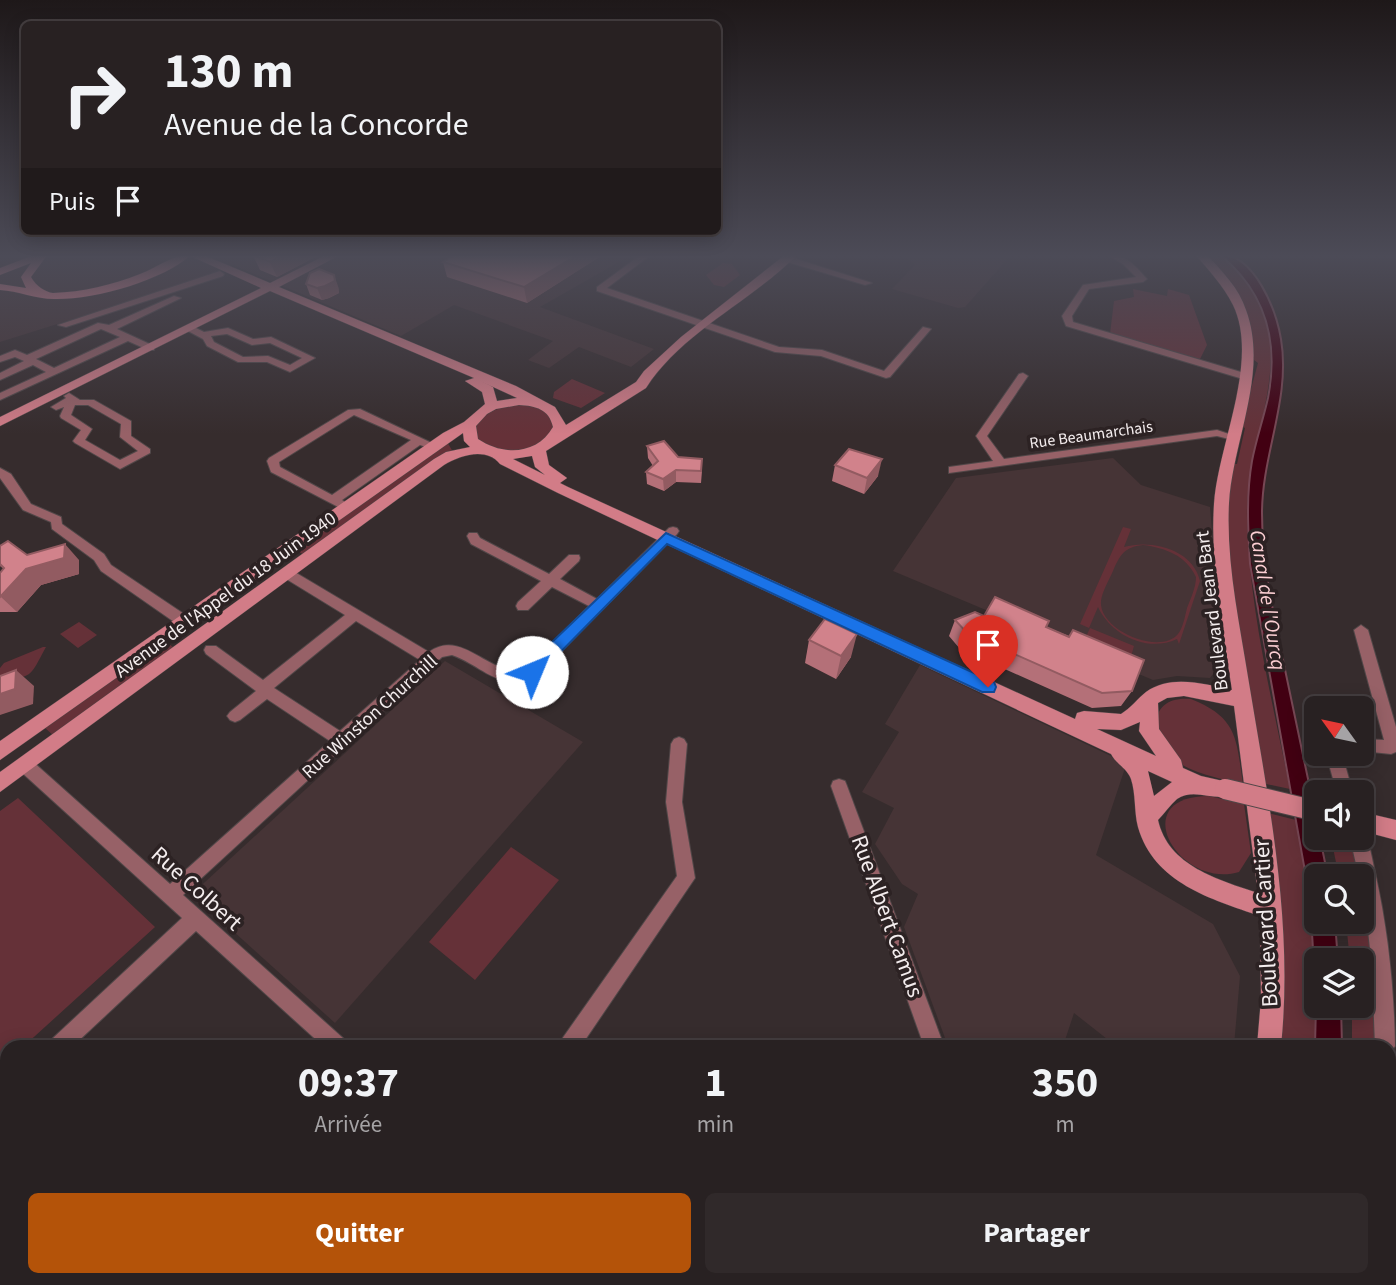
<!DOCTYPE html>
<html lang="fr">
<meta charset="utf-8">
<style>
body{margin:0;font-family:"Source Sans 3",sans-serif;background:#30292a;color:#f1f3f6;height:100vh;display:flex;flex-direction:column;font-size:26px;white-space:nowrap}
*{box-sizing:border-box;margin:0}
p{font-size:23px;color:#a5a3a5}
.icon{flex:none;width:38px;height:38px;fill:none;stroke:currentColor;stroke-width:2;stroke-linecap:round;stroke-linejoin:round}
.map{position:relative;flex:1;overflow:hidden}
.drawer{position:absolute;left:0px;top:1040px;width:1396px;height:247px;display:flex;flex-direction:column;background:#282122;border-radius:21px 21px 0 0;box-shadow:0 4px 18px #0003,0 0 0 2px #443e40}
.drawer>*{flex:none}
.hud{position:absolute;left:21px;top:21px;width:700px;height:214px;border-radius:10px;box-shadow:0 4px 18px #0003,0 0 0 2px #443e40;background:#282122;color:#f1f3f6;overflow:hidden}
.needle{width:46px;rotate:303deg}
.fabs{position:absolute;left:1304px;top:696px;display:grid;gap:14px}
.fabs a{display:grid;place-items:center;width:70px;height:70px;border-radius:10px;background:#282122;box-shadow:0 4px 18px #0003,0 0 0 2px #443e40;font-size:35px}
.pin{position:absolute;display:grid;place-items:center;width:60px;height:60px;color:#fff;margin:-72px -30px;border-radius:50% 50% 50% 0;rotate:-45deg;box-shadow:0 0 7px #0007}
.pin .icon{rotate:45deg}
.me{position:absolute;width:77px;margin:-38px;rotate:45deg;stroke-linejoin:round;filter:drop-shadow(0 0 5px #0008)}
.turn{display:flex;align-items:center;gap:24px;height:147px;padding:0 28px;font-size:32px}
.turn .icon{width:91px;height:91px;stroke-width:2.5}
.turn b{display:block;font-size:49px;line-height:60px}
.then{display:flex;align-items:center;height:66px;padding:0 28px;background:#0003;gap:14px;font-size:26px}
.eta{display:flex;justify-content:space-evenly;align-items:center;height:119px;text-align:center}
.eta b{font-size:42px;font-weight:700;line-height:49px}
.cta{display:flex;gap:14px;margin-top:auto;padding:14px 28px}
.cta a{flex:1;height:80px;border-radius:10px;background:#b45309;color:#fff;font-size:28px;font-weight:700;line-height:80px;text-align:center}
.cta a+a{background:#30292a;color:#f1f3f6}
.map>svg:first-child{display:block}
.built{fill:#463436}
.green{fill:#653138;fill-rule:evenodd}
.water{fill:#420012;stroke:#774754;stroke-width:2}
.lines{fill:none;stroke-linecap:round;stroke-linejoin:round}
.street-casing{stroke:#514748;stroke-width:2}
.secondary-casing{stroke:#514748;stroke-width:1}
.primary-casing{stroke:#514748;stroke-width:1}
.street{fill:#976167;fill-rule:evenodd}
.secondary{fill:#d27c87;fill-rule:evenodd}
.primary{fill:#ff909f;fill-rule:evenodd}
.secondary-bridge-casing{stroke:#514748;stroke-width:22;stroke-linecap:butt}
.secondary-bridge{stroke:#d27c87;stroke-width:20}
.wall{fill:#b47078}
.shaded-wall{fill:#925b61}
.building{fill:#d1828b;stroke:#925b61;stroke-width:2}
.route{fill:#1a73e8;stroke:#114b97;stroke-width:2}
.labels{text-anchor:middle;stroke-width:7;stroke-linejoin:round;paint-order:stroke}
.far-street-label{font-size:16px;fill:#f4edee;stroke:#2c2223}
.street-label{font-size:19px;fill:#f4edee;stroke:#2c2223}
.water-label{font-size:21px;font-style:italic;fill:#fccfd3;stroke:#2c2223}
.near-street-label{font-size:23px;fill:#f4edee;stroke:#2c2223}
</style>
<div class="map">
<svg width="1396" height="1285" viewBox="0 0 1396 1285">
<rect width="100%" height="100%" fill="#362c2d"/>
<g class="built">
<polygon points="0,254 633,254 540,307 654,349 631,367 579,347 549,368 528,360 553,341 454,305 401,336 233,265 207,277 0,342"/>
<polygon points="903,254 1011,254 1011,255 965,307 958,308 892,289 915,265"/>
<polygon points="1113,458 1141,485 1210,507 1223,661 1210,678 1177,676 1153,680 893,571 956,478"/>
<polygon points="445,661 583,742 335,1023 192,894"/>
<polygon points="920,665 1111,756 1125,768 1096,855 1213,924 1240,976 1234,1046 1116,1046 1074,1013 1063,1046 948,1046 904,927 918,894 902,884 875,844 894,808 862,792 899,732 885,724"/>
</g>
<g class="green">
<path d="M 1204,254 C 1231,254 1254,283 1263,308 C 1288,378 1245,447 1247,517 C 1249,608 1272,700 1290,789 L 1266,784 C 1247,679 1216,570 1233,464 L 1237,464 L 1245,428 L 1241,426 L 1258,363 L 1254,360 C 1253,315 1230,289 1204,254 Z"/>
<polygon points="723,263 732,264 740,275 724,287 714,285 706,275"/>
<polygon points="1133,289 1167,296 1168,289 1189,295 1207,345 1200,359 1110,334 1114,301 1134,297"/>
<polygon points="572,379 605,393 581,408 553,398 554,392"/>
<path d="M 518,404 C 535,406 546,408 554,424 C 549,446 515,456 495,450 C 489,449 481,442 475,438 L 474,427 C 486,411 499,407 518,404 Z"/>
<polygon points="446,440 453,452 306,556 294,549"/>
<path d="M 1123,527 L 1131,529 L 1124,547 C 1151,539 1193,549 1200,581 L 1179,644 L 1177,639 C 1147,653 1111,635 1098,607 L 1089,628 L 1080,624 ZM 1143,545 C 1165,548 1186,555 1196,577 C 1196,587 1191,598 1187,608 C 1185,616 1183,628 1178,634 C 1160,656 1098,630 1101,601 C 1102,592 1109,580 1113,571 C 1120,555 1124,547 1143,545 Z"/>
<polygon points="79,622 97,635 78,648 60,634"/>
<polygon points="1090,628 1134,646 1130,660 1084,641"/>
<polygon points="165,641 177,650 55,737 43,726"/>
<path d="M 43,647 L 46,647 C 31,674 32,681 0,677 L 0,668 L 4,663 Z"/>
<path d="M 1191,699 C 1238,718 1236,738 1243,784 C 1222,779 1182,772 1168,753 C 1149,727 1152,696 1191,699 Z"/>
<path d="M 1209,796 L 1244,804 L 1251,853 L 1239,872 C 1179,890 1124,796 1209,796 Z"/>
<polygon points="18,798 155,927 24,1046 7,1046 7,1062 0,1068 0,811"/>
<path d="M 1268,813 L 1296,820 C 1311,894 1322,971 1315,1046 L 1278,1046 L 1283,991 Z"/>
<polygon points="1331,838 1354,838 1372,912 1381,1046 1352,1046 1352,1006 1362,1006 1362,961 1350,961 1346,922 1362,922 1362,877 1339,877"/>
<polygon points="511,847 559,880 475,980 429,942"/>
<polygon points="1396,1189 1396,1285 1380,1285 1381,1279 1390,1279 1390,1227"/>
</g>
<g class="water">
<path d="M 1219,254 C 1255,254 1276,310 1281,339 C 1291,398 1262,454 1262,513 C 1262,562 1273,612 1283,660 C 1294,713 1305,765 1316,817 L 1316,838 L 1320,838 L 1328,877 L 1316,877 L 1316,922 L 1335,922 L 1338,961 L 1316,961 L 1316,1000 L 1310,899 L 1250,564 C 1248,529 1246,495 1252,461 C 1256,440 1263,420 1268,398 C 1279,341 1265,291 1219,254 Z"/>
<polygon points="1316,1006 1341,1006 1342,1046 1315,1046"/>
</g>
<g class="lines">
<defs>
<g id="street">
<polygon points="642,254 652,254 607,288 779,347 822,350 884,371 923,327 931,329 890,377 886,378 821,356 775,352 597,291 597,287"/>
<path d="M 1106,254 C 1125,254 1135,265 1147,279 L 1143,282 L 1089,289 L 1072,316 L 1073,322 L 1251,375 L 1251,379 L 1243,379 L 1066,326 L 1062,316 L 1083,285 L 1136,277 L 1123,264 Z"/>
<polygon points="784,257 790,257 872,283 865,285 784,261"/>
<polygon points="220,271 224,274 223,276 66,327 58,325"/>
<path d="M 174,296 L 181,298 L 117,329 L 154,346 L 154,350 L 148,350 L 128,341 L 0,400 L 0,393 L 46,372 L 33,365 L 0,380 L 0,373 L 24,361 L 15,357 L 0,362 L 0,356 L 15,350 L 27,355 L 98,323 L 109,325 ZM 101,329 L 120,337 L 54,368 L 36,359 Z"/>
<path d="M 188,327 L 194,327 L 204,332 L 228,328 L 253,339 L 271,337 L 315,358 L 290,372 L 267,362 L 238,362 L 207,346 L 203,339 L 188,331 ZM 227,334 L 252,345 L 270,343 L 302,358 L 290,365 L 268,356 L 243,357 L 214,342 L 211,336 Z"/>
<polygon points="1023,373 1028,376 987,436 1004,459 1217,430 1238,437 1233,440 1217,436 949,473 949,467 993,461 976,436 1019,374"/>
<path d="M 69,393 L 80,400 L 94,400 L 131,421 L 131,436 L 150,449 L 150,453 L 120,469 L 75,443 L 73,441 L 81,430 L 61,418 L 60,416 L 64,407 L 56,410 L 51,407 L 66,398 L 64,396 ZM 75,405 L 88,405 L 121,424 L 120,437 L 138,451 L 120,460 L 85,440 L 92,429 L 71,415 Z"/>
<path d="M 360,409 L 438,446 L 432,449 L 420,445 L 342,500 L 352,507 L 346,511 L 271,472 L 267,461 L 269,458 L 348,410 ZM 354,415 L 411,440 L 332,495 L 280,467 L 279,462 Z"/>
<polygon points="0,468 11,474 31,504 61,517 62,524 104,554 111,565 190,618 192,622 190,626 180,626 101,571 94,560 52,529 51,522 23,510 0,478"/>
<path d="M 673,527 L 677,528 L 679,531 L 677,534 L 537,676 C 495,691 487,668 452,655 L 442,657 L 183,895 L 344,1039 L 347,1046 L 323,1046 L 196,931 L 73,1046 L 49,1046 L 52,1039 L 182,918 L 19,770 L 17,765 L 19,760 L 25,758 L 31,760 L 170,884 L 330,741 L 267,699 L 240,720 L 235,722 L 230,720 L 227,716 L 230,712 L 256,691 L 206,654 L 204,650 L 206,646 L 216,646 L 263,680 L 345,615 L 283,577 L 282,574 L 283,571 L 293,571 L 429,652 C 465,627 490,681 527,668 L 589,606 L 552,587 L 528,610 L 518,610 L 516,606 L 518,602 L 541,581 L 471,544 L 467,536 L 469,533 L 477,533 L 480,538 L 549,574 L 569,555 L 579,555 L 580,558 L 579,561 L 560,579 L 597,599 L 669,528 ZM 356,621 L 420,660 L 340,731 L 274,688 Z"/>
<polygon points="1361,625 1368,630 1396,727 1396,752 1391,754 1362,751 1362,739 1384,740 1354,630"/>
<polygon points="679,737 684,739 687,744 682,802 695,878 581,1046 559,1046 562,1039 677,876 666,802 671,744 674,739"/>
<polygon points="1326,754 1342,754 1353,793 1337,793"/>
<polygon points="839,779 845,781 847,786 944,1046 924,1046 831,786 833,781"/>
<path d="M 1362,831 C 1370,840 1372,860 1375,872 C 1388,930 1394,987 1395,1046 L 1390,1054 L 1390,1046 L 1375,1046 L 1372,967 L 1362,877 L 1359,877 L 1350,838 L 1362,838 Z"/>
<polygon points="7,1086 7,1109 5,1110 7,1111 6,1138 0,1135 0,1089"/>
<rect x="496" y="1279" width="24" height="6"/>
<polygon points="1006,1279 1030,1279 1032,1285 1008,1285"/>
<polygon points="1346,1279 1370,1279 1369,1285 1345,1285"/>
</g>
<g id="secondary">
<path d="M 186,254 L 201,254 L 270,283 L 328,254 L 342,254 L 279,287 L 516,386 L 555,407 L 566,425 L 636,382 L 644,371 L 681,337 L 786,254 L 798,254 C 751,302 683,331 646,388 L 546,451 L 549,465 L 567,478 L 560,483 L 568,487 L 1075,719 L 1077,713 L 1084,711 L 1121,714 C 1131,708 1137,699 1146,692 C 1171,674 1204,684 1232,690 C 1223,629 1210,567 1214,504 C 1218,445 1260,361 1233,305 C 1223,285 1209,271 1195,254 L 1206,254 C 1222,271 1239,288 1246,310 C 1269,372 1233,440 1229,503 C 1226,562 1239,620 1248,677 C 1268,799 1294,922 1281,1046 L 1257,1046 L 1261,999 L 1260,916 C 1211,899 1154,883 1138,827 C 1134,812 1136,794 1131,779 C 1127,768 1116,764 1111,754 L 558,493 L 500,464 C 486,447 461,455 444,465 L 0,792 L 0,772 L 434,459 L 446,452 L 470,447 L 464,441 L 463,433 L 0,760 L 0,741 L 443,433 L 464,422 L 485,404 L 482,392 L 465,381 L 474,378 L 270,291 L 0,426 L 0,417 L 261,288 ZM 478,380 L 517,398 L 497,401 L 493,387 ZM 519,405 C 536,406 549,409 553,427 C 537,455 503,456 478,439 L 476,426 L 487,414 L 496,409 ZM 532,456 L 535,467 L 545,475 L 513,459 ZM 1184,696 L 1234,706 L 1258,893 C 1219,880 1168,866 1158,820 C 1164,814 1170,805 1177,799 C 1194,787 1215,802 1232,795 L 1235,789 L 1232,783 L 1201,776 L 1183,768 L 1181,760 L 1159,729 L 1158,703 L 1167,698 ZM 1140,722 L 1139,731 L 1156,756 L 1097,729 L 1121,730 ZM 1148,771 L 1172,782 L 1154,796 Z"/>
<polygon points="1362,812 1396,820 1396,840 1362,831"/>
<polygon points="1219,1279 1249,1279 1248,1285 1218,1285"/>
</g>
<path id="primary" d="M 48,254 L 31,277 C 36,286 45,292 53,293 C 83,292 112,285 140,274 C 158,267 174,254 192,254 C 163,281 93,300 54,299 C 36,299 18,291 0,290 L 0,284 L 26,288 L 21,277 L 31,263 L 0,275 L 0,268 L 34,255 Z"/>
</defs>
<use href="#street" class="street-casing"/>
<use href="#secondary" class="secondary-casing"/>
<use href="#primary" class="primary-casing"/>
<use href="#street" class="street"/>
<use href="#secondary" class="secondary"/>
<use href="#primary" class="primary"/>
<defs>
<polyline id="secondary-bridge" points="1225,789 1316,811"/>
</defs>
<use href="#secondary-bridge" class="secondary-bridge-casing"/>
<use href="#secondary-bridge" class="secondary-bridge"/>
</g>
<g class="wall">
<polygon points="321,254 277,277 260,270 253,255"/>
<polygon points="457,254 604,254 527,303 447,277 443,262"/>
<polygon points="306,284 338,286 339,293 329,298 322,300 310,295"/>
<polygon points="647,446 678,457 702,471 701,483 676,482 664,491 647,484 646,472 653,466 648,458"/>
<polygon points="835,465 878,476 864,494 832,481"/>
<polygon points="0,546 27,555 79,560 79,574 41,585 17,612 0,612 0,573 4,569 0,566"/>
<polygon points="984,616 1046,627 1069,636 1073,630 1132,691 1121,706 1092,708 960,649 949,636 955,620"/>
<polygon points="809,640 851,657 836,679 805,663"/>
</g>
<g class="shaded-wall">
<polygon points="285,254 321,254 277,277 270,262"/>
<polygon points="579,254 604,254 527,303 524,287"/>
<polygon points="334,275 338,286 339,293 329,298 322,300 317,288"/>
<polygon points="882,459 878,476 864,494 867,478"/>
<polygon points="676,470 676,482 664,491 663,479"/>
<polygon points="65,544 79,560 79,574 41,585 17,612 1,597 26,569"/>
<polygon points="857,634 851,657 836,679 841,656"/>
<polygon points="16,670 34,686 33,704 0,715 0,694"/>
</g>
<g class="building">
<polygon points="285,254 270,262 253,255 254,254"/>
<polygon points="457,254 579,254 524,287 443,262"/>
<polygon points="319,269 334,275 335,281 325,286 317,288 306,284 310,273"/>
<polygon points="664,441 678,457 702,459 701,471 676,470 663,479 646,472 658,461 647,446"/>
<polygon points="849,449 882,459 867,478 835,465"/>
<polygon points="8,541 27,555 65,544 64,558 26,569 0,597 0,573 4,568 0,564 0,546"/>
<polygon points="995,597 1049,621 1046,627 1069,637 1073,630 1144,660 1132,691 1102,693 967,633 955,620 975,612 984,616"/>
<polygon points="825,619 857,634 841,656 809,640"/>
<polygon points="16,670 15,689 0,694 0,676"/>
</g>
<linearGradient id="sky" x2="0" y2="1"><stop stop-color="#1e1819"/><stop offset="0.59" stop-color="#4c4b57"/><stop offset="1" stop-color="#4c4b57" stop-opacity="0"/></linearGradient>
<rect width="1396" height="434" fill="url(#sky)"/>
<polygon class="route" points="666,533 994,682 996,687 994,692 982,692 667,544 537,676 526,676 526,667"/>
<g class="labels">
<g class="far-street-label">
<text transform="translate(1091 434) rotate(-8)" y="6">Rue Beaumarchais</text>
</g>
<g class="street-label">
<text transform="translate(225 594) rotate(-36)" y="7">Avenue de l'Appel du 18 Juin 1940</text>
<text transform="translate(1211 611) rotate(-97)" y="7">Boulevard Jean Bart</text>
<text transform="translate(369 716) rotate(-42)" y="7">Rue Winston Churchill</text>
</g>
<g class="water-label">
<text transform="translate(1268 600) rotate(81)" y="7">Canal de l'Ourcq</text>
</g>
<g class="near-street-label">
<text transform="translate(197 888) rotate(42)" y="8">Rue Colbert</text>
<text transform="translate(888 916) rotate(70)" y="8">Rue Albert Camus</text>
<text transform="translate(1265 923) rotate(-93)" y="8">Boulevard Cartier</text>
</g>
</g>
</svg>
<div class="fabs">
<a><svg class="needle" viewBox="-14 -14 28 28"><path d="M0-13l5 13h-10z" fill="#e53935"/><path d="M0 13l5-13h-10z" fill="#a5a3a5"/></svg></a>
<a><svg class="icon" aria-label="sound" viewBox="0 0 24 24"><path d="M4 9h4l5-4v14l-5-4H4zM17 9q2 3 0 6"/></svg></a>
<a><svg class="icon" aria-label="search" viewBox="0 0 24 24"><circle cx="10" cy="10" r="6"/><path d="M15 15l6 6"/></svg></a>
<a><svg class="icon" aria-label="layers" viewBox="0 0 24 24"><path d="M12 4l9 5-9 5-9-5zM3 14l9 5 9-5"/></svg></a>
</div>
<div class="pin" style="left:988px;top:687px;background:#d93025"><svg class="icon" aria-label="arrive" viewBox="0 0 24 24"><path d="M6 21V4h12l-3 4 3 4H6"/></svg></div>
<svg class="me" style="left:532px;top:672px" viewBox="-20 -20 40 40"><circle r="19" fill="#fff"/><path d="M0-13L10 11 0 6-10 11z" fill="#1a73e8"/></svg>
<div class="hud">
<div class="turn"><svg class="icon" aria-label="right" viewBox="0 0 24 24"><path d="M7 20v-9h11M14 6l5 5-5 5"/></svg><div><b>130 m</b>Avenue de la Concorde</div></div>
<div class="then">Puis<svg class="icon" aria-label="arrive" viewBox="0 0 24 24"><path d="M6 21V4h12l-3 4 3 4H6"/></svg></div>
</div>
<section class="drawer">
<div class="eta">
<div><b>09:37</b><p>Arrivée</p></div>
<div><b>1</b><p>min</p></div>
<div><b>350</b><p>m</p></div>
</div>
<div class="cta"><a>Quitter</a><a>Partager</a></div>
</section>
</div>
